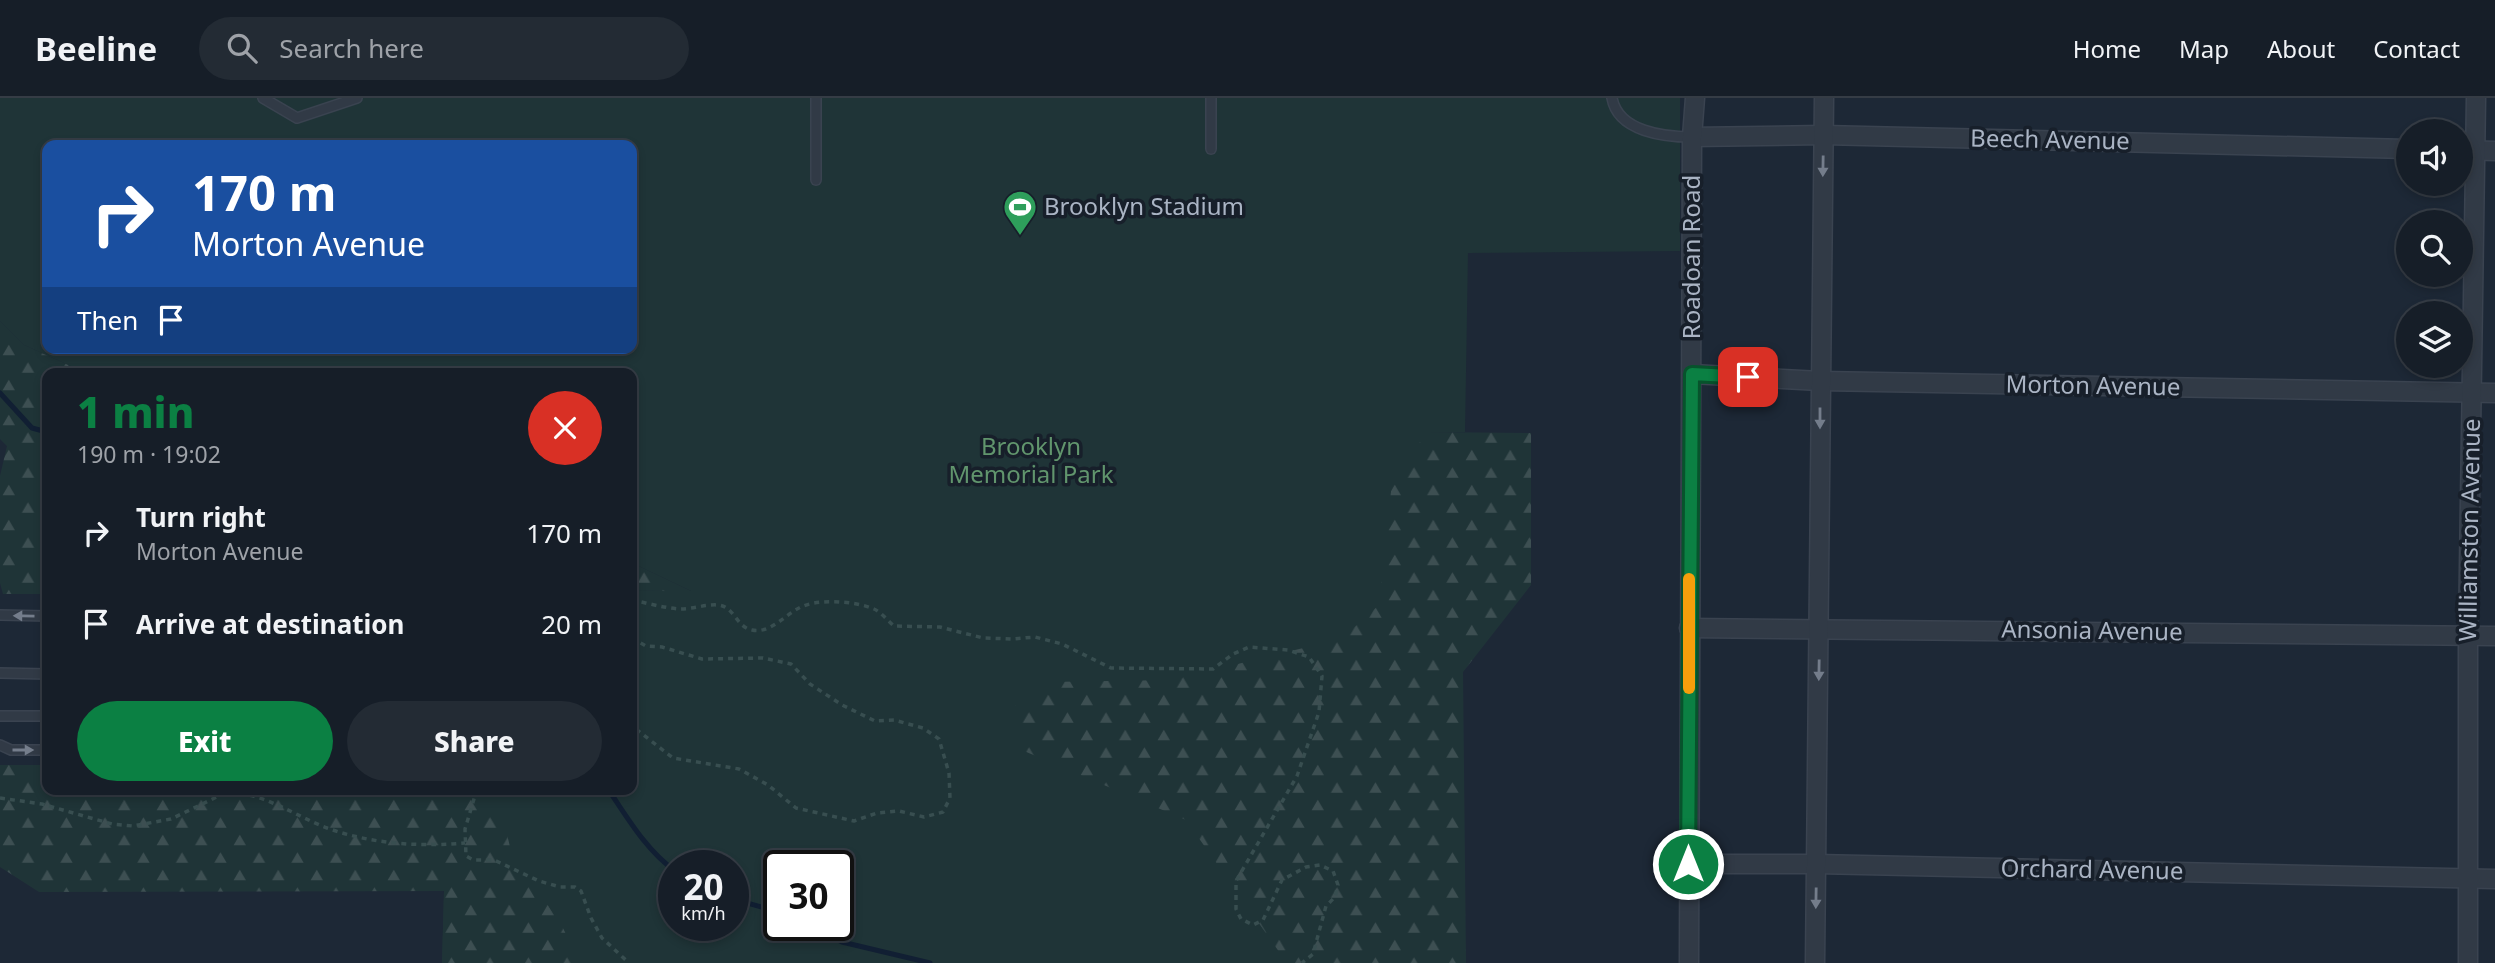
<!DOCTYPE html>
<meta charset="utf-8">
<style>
body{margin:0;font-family:"Noto Sans",sans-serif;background:#232b34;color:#f1f3f6;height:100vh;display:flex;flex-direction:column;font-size:26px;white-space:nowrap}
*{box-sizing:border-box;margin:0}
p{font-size:23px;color:#9ea2a8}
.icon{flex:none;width:38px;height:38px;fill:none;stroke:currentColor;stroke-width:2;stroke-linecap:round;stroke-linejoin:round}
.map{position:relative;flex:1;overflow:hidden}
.details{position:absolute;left:42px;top:270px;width:595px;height:427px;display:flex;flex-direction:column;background:#161e28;border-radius:14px;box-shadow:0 4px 10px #0003,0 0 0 2px #353c45}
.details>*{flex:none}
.top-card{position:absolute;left:42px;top:42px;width:595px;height:214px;border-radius:14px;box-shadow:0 4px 10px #0003,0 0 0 2px #353c45;background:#1a4fa0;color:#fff;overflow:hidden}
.controls{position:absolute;left:2396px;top:21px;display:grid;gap:14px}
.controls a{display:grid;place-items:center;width:77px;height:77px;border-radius:50%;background:#161e28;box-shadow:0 4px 10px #0003,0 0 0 2px #353c45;font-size:35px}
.speed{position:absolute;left:658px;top:752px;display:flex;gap:14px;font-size:35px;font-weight:700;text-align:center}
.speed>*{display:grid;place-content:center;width:91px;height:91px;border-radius:50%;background:#161e28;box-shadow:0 4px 10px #0003,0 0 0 2px #353c45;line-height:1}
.speed small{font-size:18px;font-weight:400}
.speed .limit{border:4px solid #111;border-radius:10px;background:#fff;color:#111}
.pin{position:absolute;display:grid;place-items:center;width:60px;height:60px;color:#fff;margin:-30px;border-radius:14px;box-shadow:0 4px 10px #0006}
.me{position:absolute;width:77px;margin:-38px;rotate:0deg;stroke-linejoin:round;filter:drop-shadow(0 0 5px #0008)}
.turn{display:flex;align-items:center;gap:24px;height:147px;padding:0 35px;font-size:32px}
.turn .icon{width:91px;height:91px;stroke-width:2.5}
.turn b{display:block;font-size:49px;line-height:60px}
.then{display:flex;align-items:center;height:66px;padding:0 35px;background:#0003;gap:14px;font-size:26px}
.round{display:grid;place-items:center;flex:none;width:74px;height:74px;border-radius:37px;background:#232b34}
.headline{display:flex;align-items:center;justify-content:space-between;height:119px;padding:0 35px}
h1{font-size:42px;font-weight:800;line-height:52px;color:#0b8043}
.button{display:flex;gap:14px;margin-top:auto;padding:14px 35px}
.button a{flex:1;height:80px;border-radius:42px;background:#0b8043;color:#fff;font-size:28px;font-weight:800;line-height:80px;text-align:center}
.button a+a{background:#232b34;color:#f1f3f6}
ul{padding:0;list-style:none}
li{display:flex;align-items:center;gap:21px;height:91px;padding:0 35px}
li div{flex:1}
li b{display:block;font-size:26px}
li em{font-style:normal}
header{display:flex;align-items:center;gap:42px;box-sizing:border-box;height:98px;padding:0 35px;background:#161e28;border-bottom:2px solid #353c45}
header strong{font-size:33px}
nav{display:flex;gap:38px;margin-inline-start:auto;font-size:24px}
.search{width:490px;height:63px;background:#232b34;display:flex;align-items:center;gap:18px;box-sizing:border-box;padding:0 24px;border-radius:38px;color:#9ea2a8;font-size:26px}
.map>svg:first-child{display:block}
.green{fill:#1f3437;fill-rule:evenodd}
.forest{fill:url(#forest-firs)}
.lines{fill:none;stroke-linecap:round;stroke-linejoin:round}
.stream{stroke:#111f33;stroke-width:5}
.service-casing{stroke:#3a4350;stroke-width:12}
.minor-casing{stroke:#3a4350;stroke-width:21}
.path{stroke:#384e50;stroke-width:3.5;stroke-dasharray:5 5;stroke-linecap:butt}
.service{stroke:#313a46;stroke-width:9}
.minor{stroke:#313a46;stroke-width:18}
.oneway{fill:#747d8b}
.route-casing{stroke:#07532c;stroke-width:18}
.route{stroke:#0b8043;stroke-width:12}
.slow{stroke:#f59e0b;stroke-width:12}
.labels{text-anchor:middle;stroke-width:7;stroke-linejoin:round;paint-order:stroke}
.street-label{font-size:24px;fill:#aab4c4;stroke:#171f2a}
.poi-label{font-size:24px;fill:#aab4c4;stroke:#171f2a;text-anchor:start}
.park-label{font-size:24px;fill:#61956d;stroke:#171f2a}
</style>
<header>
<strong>Beeline</strong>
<div class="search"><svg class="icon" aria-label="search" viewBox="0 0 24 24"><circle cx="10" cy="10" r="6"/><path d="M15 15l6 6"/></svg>Search here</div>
<nav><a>Home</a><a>Map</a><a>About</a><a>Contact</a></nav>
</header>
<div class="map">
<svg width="2495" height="865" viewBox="0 0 2495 865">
<defs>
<pattern id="forest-firs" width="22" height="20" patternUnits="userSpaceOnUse" patternTransform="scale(1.75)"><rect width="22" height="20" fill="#1f3437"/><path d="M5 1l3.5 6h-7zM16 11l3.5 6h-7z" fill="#3d4f52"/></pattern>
</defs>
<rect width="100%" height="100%" fill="#1d2836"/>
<path class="green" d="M 0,0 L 1680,0 L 1680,153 L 1468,155 L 1465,334 L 1427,334 L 1466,865 L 442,865 L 444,793 L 305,793 L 302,691 L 632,691 L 632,492 L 691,493 L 632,465 L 632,275 L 86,275 L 24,247 L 0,223 ZM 47,47 L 632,47 L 632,250 L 47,250 ZM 674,768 L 733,768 L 733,828 L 674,828 ZM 779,768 L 838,768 L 838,828 L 779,828 Z"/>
<g class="forest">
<polygon points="0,223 24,247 86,275 47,275 47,496 3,496 0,485 0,378 7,348 0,341"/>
<polygon points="1427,334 1531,335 1531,487 1463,574 1466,865 1287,865 1186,722 1017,650 1015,608 1048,584 1171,582 1341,541 1379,507 1392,384"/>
<polygon points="632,465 693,494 632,492"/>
<polygon points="0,667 47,667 47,691 496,691 511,753 562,828 580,865 442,865 444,793 39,794 0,769"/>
</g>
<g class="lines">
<g class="stream">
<polyline points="0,295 32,330 47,334"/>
<path d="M 608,691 C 627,719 646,752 674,772"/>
<polyline points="733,801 779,814"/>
<polyline points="807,828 842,844 930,865"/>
</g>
<defs>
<g id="service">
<polyline points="263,0 297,20 357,0"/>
<polyline points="816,0 816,82"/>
<polyline points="1211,0 1211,51"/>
<path d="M 1612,0 C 1618,34 1665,39 1692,39"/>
<polyline points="0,517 47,518"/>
<polyline points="0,575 47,576"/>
<polyline points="0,618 47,618"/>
<polyline points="0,647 11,652 47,652"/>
</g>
<g id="minor">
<polyline points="1692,39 1823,37 2408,51"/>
<polyline points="2460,52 2495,53"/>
<polyline points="1692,276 1820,283 2495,295"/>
<polyline points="1689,530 2495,538"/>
<polyline points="1688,766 1816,766 2495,781"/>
<polyline points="1689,865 1692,39 1695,0"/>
<polyline points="1815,865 1824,0"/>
<polyline points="2468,865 2468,537 2476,0"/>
</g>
</defs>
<use href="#service" class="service-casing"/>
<use href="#minor" class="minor-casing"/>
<g class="path">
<path d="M 632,502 C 647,505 664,510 680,511 C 692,511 707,506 718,507 C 734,508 736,529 752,532 C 770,536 785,517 799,510 C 817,500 855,503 874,511 C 881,514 888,523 894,528 L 940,529 L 983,540 L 1012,541 L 1035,539 L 1062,546 L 1111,570 L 1213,571 L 1233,556 L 1249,549 L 1288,552 L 1309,559 L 1322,578 L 1319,614 L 1297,678 L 1236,783 L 1236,811 L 1241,821 L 1253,827 L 1263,822 L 1282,782 L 1306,769 L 1320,767 L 1333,773 L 1338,787 L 1335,799 L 1326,808 L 1313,856 L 1302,865"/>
<polyline points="632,540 646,548 662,549 702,561 763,560 791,566 810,586 842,607 875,623 894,622 923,630 939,641 949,675 950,700 943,714 924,719 899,713 877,715 854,723 796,710 768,687 739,671 673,660 632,628"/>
<polyline points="477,691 465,731 466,758 473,762 494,762 539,783 560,789 575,789 581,793 591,820 602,840 629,865"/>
<path d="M 0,700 L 42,706 L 112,726 L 133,728 L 171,721 L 225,695 C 260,692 295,718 327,730 C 371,746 419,749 465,745"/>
</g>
<use href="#service" class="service"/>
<use href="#minor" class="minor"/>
</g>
<defs><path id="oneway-solid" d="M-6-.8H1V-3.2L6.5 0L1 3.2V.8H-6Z" transform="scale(1.75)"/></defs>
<g class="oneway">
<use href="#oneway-solid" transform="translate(1823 68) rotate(91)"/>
<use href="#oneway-solid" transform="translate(1820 320) rotate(90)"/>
<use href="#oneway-solid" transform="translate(24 518) rotate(-179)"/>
<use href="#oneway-solid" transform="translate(1819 572) rotate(91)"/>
<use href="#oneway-solid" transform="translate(23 652)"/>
<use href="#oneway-solid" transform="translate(1816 800) rotate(91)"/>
</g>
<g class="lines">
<defs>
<polyline id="route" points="1688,766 1692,276 1748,279"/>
</defs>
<use href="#route" class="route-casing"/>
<use href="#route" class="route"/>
<polyline class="slow" points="1689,590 1689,481"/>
</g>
<defs>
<symbol id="stadium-pin" viewBox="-11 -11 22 30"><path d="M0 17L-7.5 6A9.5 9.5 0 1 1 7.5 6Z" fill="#2e9e5b" stroke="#171f2a"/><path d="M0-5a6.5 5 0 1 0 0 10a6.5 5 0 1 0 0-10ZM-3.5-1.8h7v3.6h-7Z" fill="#fff"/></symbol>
</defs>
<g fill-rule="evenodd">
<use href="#stadium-pin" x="1001" y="90" width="38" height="52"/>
</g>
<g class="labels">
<g class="street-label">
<text transform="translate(2050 42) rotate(1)" y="8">Beech Avenue</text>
<text transform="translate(1692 159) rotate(-90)" y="8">Roadoan Road</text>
<text transform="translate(2093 288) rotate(1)" y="8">Morton Avenue</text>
<text transform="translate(2470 432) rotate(-89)" y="8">Williamston Avenue</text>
<text transform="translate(2092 533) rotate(1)" y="8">Ansonia Avenue</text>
<text transform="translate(2092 772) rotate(1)" y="8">Orchard Avenue</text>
</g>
<g class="poi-label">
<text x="1044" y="117">Brooklyn Stadium</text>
</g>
<g class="park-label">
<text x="1031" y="357">Brooklyn<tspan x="1031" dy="28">Memorial Park</tspan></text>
</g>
</g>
</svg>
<div class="controls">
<a><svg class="icon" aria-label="sound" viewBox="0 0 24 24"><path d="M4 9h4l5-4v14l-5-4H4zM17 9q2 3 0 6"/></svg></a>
<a><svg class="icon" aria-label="search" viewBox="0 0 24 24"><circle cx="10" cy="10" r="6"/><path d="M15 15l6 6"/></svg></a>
<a><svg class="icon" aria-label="layers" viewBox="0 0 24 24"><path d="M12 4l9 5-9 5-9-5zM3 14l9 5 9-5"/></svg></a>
</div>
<div class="speed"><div>20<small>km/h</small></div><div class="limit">30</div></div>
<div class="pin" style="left:1748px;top:279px;background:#d93025"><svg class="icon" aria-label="arrive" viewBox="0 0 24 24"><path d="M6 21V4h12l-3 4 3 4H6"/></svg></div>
<svg class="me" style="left:1688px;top:766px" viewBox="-20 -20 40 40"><circle r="17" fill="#0b8043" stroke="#fff" stroke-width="3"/><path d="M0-11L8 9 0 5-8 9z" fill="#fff"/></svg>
<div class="top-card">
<div class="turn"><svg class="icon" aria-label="right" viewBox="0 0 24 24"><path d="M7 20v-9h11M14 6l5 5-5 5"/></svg><div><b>170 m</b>Morton Avenue</div></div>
<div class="then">Then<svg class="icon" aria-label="arrive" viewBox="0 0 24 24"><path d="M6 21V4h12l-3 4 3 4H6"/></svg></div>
</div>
<section class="details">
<div class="headline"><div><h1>1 min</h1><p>190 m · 19:02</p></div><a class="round" style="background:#d93025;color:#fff"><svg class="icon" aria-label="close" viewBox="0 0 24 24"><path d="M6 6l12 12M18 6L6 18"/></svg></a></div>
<ul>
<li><svg class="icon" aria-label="right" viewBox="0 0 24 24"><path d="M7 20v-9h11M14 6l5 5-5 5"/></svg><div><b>Turn right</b><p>Morton Avenue</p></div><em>170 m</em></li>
<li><svg class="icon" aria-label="arrive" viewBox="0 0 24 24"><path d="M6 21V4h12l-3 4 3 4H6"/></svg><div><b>Arrive at destination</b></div><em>20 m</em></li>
</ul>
<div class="button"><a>Exit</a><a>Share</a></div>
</section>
</div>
